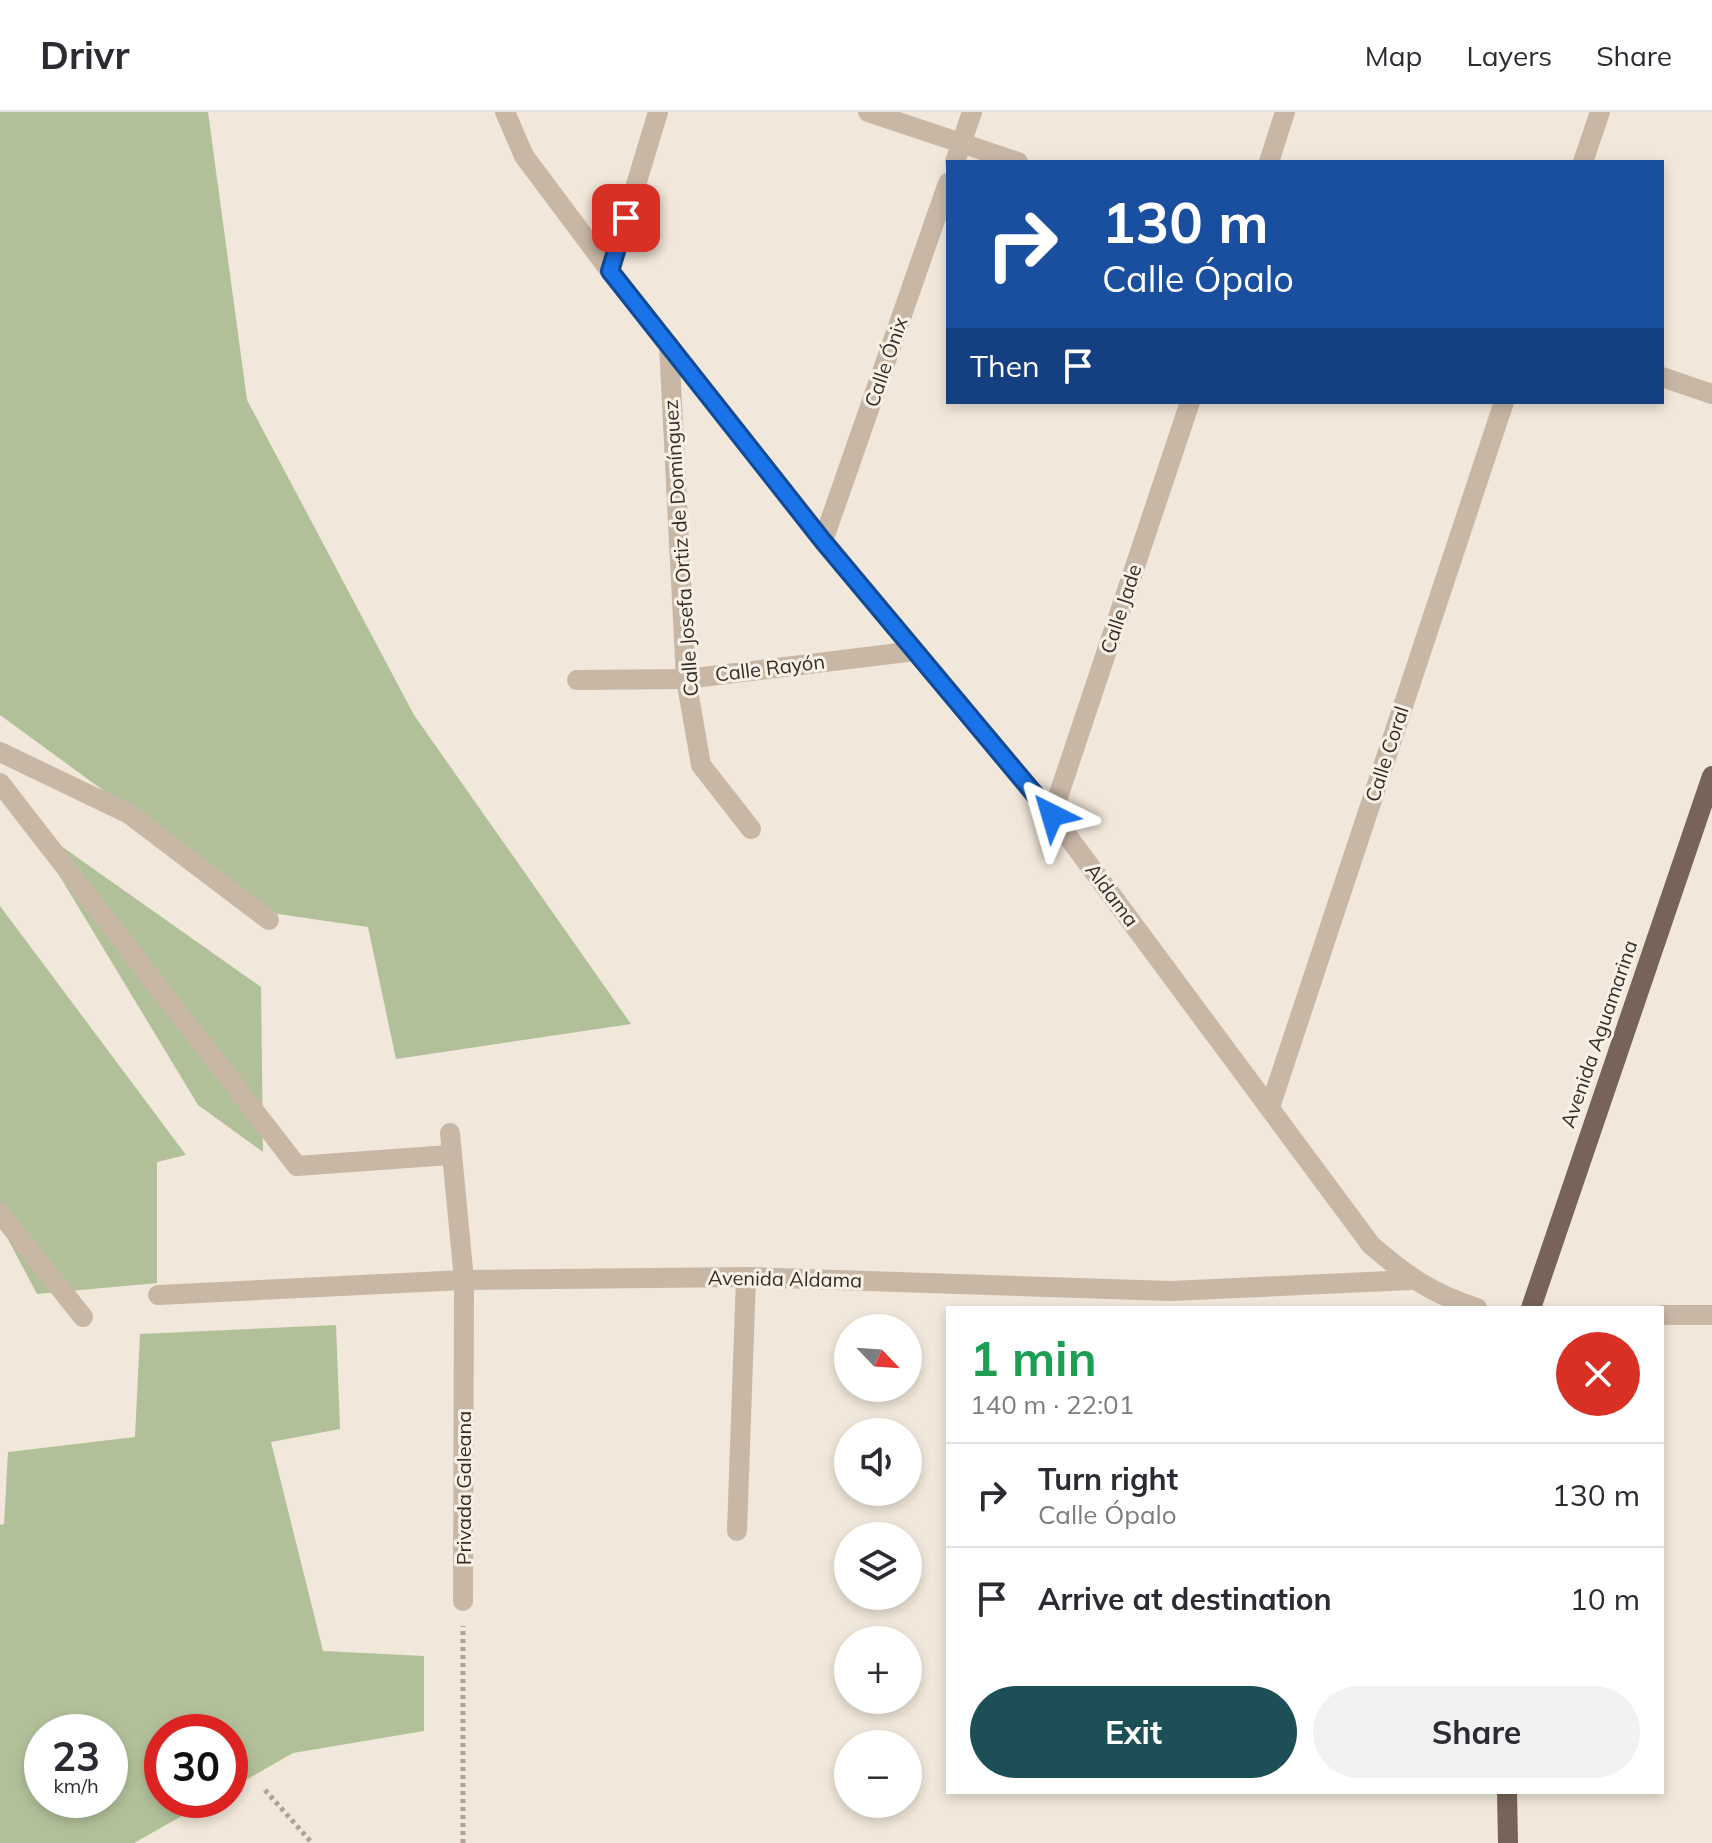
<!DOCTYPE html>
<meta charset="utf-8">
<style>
body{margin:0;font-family:Mulish,sans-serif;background:#f2f2f3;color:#2b2b33;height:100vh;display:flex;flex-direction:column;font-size:30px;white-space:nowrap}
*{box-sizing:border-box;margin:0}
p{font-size:26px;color:#7c7c81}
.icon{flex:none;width:44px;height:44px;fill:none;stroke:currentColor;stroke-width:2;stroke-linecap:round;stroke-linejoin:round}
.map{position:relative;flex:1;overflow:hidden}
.details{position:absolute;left:946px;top:1194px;width:718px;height:488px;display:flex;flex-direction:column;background:#fff;border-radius:0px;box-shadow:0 4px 12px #0003}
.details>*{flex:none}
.top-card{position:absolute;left:946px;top:48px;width:718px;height:244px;border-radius:0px;box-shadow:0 4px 12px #0003;background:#1a4fa0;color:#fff;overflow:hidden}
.needle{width:52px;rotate:115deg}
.buttons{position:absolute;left:834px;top:1202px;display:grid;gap:16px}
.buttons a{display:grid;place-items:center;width:88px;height:88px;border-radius:50%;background:#fff;box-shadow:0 4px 12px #0003;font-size:40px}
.speed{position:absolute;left:24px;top:1602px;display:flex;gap:16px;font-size:40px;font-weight:700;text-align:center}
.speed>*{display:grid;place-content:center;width:104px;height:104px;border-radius:50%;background:#fff;box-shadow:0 4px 12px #0003;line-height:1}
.speed small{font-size:20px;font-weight:400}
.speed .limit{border:12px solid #d22;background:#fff;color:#111}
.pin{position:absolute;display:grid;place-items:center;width:68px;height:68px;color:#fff;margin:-34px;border-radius:16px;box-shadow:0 4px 12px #0006}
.me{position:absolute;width:88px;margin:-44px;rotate:320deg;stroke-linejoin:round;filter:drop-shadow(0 0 6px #0008)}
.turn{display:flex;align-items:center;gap:28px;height:168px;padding:0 24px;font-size:36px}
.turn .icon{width:104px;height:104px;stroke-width:2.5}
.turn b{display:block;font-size:56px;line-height:68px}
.then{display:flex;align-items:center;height:76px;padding:0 24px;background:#0003;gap:16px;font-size:30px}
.round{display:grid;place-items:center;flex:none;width:84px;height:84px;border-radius:42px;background:#f2f2f3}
.overview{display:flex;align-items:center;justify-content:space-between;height:136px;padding:0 24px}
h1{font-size:48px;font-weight:700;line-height:60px;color:#1e9e55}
.button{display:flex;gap:16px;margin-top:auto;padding:16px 24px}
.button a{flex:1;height:92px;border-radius:48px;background:#1d5056;color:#fff;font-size:32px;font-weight:700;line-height:92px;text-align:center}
.button a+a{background:#f2f2f3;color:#2b2b33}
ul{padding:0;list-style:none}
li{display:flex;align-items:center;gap:24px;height:104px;padding:0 24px;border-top:2px solid #e1e1e2}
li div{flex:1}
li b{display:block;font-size:30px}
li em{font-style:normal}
header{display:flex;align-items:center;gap:48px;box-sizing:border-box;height:112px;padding:0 40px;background:#fff;border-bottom:2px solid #e1e1e2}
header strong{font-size:38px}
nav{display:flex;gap:44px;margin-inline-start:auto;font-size:28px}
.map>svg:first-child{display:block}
.green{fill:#b2c09a;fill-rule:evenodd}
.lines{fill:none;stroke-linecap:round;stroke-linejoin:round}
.path{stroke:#b5a190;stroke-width:5;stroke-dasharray:4 4;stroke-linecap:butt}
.minor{stroke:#c9b7a6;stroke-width:20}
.major{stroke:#776358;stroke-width:20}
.route-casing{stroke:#114b97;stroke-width:20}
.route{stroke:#1a73e8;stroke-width:14}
.labels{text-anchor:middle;stroke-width:6;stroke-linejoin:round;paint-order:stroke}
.street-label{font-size:20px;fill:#352c27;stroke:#f9f1e6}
</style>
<header>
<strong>Drivr</strong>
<nav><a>Map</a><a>Layers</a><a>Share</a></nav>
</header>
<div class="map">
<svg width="1712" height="1731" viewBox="0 0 1712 1731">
<rect width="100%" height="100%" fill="#f1e7da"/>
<g class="green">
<polygon points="0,0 208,0 247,288 414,603 631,912 396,947 368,815 271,801 0,603"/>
<polygon points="27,710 261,875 263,1040 198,993"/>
<polygon points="0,794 186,1043 157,1050 157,1171 37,1182 0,1112"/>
<path d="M 336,1213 L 340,1317 L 271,1330 L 323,1539 L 424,1544 L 424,1619 L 293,1641 L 230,1677 L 230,1620 L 162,1620 L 162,1688 L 210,1688 L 134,1731 L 0,1731 L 0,1413 L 4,1412 L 8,1340 L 135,1325 L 140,1222 ZM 42,1620 L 110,1620 L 110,1688 L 42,1688 Z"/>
</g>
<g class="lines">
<g class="path">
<polyline points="265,1678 312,1731"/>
<polyline points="463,1731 463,1514"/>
</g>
<g class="minor">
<path d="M 505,0 L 524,44 L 610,159 L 823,429 L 1052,703 L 1371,1133 C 1407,1164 1432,1182 1477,1196"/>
<polyline points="868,0 1018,50"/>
<polyline points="955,50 972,0"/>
<polyline points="1269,50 1285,0"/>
<polyline points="1583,50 1600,0"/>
<polyline points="610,159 658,0"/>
<polyline points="669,233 686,567 701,653 751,717"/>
<polyline points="1662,265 1712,282"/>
<polyline points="823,429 948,71"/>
<polyline points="577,568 686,567 915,539"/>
<polyline points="0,640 129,702 269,808"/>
<polyline points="0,671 297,1054 449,1043"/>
<polyline points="1052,703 1190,290"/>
<polyline points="1270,995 1504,290"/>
<polyline points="450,1021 464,1168 463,1489"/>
<polyline points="0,1101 83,1205"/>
<polyline points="158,1183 464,1168 746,1165 1171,1179 1411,1168"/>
<polyline points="1662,1203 1712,1203"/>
<polyline points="737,1419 746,1165"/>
</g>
<g class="major">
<polyline points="1531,1196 1712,664"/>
<polyline points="1507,1680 1508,1731"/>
</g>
</g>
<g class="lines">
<defs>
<polyline id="route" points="626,106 610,159 823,429 1052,703"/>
</defs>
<use href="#route" class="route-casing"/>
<use href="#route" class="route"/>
</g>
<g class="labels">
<g class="street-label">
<text transform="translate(886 250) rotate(-71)" y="7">Calle Ónix</text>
<text transform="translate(681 436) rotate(-94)" y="7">Calle Josefa Ortiz de Domínguez</text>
<text transform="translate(1121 497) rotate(-72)" y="7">Calle Jade</text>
<text transform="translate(770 556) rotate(-7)" y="7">Calle Rayón</text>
<text transform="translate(1387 642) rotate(-72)" y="7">Calle Coral</text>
<text transform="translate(1112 783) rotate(53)" y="7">Aldama</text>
<text transform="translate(1599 922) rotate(-71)" y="7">Avenida Aguamarina</text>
<text transform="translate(785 1167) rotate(1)" y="7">Avenida Aldama</text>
<text transform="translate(464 1376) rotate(-90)" y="7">Privada Galeana</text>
</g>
</g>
</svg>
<div class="buttons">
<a><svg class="needle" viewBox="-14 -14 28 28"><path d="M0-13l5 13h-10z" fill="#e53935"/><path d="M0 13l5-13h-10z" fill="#7c7c81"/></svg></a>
<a><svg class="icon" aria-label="sound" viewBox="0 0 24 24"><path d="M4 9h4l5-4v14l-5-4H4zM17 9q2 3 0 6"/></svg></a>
<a><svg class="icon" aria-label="layers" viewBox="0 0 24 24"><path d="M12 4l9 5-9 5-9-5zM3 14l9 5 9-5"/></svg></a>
<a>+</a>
<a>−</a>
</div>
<div class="speed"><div>23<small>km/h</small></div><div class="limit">30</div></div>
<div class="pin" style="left:626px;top:106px;background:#d93025"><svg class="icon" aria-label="arrive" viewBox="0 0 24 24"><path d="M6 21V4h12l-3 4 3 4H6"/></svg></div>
<svg class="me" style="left:1052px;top:703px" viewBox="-20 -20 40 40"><path d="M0-17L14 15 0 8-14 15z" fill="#1a73e8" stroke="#fff" stroke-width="4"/></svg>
<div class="top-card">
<div class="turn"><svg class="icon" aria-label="right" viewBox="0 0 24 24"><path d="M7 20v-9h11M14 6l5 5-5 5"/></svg><div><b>130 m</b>Calle Ópalo</div></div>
<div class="then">Then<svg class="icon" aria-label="arrive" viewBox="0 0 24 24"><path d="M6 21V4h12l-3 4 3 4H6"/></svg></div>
</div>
<section class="details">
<div class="overview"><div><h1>1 min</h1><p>140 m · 22:01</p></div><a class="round" style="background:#d93025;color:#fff"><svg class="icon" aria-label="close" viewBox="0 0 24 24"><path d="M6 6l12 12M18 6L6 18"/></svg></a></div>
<ul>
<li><svg class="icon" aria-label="right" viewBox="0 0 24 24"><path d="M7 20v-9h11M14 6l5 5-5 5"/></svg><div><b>Turn right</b><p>Calle Ópalo</p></div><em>130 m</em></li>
<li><svg class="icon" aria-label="arrive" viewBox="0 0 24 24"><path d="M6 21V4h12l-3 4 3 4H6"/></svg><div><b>Arrive at destination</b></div><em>10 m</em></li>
</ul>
<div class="button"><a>Exit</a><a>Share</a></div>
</section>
</div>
